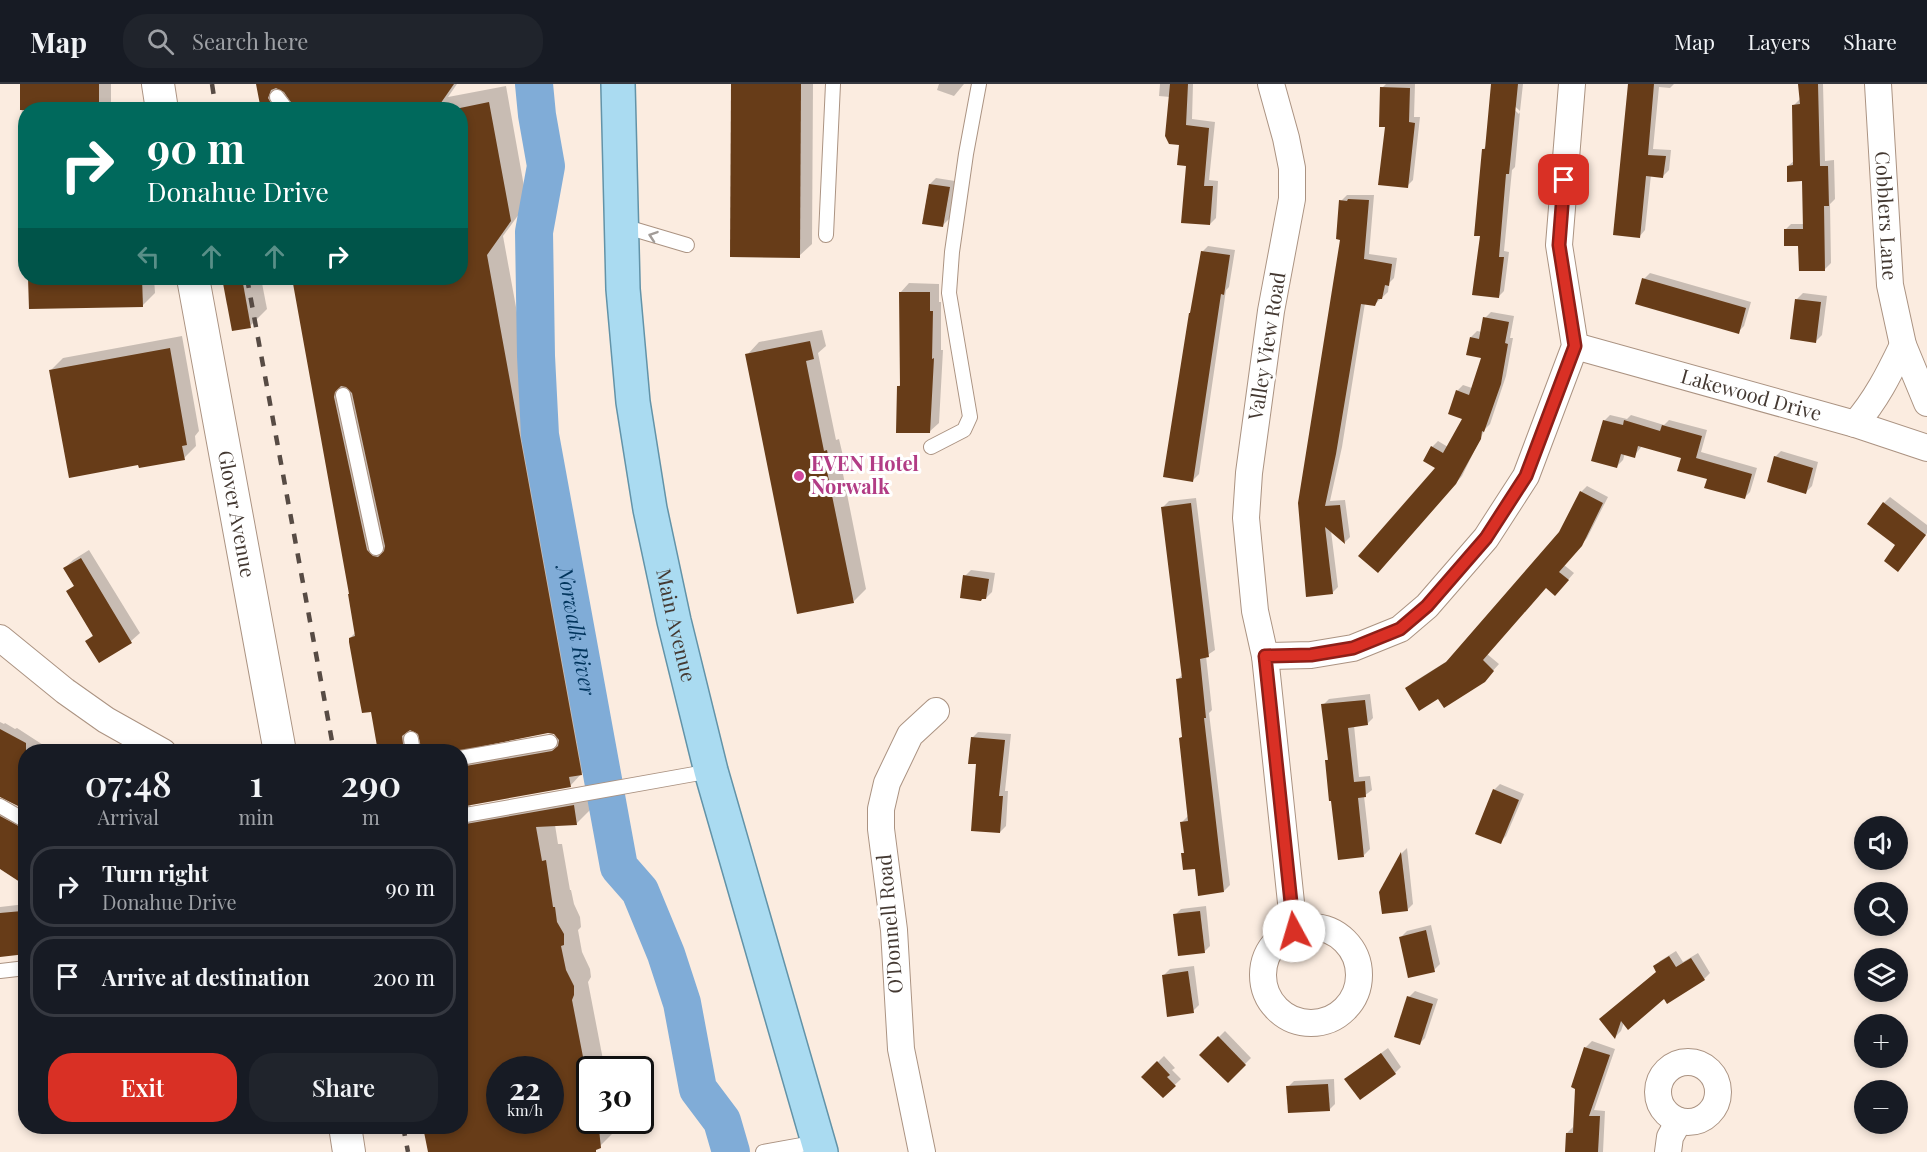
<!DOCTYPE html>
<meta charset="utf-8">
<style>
body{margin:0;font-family:"Playfair Display",serif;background:#20242c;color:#f1f3f6;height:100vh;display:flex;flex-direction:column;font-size:22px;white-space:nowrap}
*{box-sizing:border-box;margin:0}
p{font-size:20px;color:#9ea1a6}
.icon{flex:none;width:33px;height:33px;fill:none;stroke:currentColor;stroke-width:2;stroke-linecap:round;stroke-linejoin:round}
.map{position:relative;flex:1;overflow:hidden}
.drawer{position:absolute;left:18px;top:660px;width:450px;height:390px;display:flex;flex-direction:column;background:#171b24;border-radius:24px;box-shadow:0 3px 9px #0003}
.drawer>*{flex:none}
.banner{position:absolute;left:18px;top:18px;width:450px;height:183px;border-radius:24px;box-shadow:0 3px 9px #0003;background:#00695c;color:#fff;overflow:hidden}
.buttons{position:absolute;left:1854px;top:732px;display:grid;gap:12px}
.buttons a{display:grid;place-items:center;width:54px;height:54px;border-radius:50%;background:#171b24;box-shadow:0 3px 9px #0003;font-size:30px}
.speed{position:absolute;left:486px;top:972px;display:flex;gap:12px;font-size:30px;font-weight:700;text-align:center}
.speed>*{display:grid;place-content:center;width:78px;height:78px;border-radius:50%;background:#171b24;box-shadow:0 3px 9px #0003;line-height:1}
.speed small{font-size:15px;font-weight:400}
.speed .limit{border:3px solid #111;border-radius:9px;background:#fff;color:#111}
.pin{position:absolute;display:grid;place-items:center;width:51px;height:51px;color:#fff;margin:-26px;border-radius:12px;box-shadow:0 3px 9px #0006}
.me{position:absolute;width:66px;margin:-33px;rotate:354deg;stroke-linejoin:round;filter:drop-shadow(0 0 4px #0008)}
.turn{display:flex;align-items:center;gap:21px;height:126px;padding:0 30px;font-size:27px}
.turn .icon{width:78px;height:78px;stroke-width:2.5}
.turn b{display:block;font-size:42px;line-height:51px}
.lanes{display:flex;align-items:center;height:57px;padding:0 30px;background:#0003;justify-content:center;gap:30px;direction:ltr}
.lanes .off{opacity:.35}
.eta{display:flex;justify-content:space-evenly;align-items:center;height:102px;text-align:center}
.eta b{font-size:36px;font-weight:600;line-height:42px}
.primary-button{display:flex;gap:12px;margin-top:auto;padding:12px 30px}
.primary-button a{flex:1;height:69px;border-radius:24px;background:#d93025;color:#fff;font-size:24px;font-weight:600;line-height:69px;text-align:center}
.primary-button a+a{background:#20242c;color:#f1f3f6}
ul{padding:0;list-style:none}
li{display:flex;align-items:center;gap:18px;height:81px;margin:0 12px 9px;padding:0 18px;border:3px solid #363941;border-radius:24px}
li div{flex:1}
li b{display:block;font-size:22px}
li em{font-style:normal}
header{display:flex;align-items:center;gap:36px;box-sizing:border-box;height:84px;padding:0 30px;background:#171b24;border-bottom:2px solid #363941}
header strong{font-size:28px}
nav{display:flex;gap:33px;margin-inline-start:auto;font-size:21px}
.search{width:420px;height:54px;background:#20242c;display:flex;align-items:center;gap:15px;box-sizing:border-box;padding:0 21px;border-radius:24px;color:#9ea1a6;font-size:22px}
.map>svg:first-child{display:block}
.shadow{fill:#0003;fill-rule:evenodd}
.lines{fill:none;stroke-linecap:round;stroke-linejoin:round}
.river{stroke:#80acd7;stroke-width:38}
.building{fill:#673c18;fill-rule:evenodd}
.service-casing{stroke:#ab9382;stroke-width:16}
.minor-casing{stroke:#ab9382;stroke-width:28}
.tertiary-casing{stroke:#ab9382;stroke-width:34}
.primary-casing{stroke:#6293a8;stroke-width:36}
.service{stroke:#fff;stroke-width:14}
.minor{stroke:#fff;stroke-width:26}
.tertiary{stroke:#fff;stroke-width:32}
.primary{stroke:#aadbf1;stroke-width:33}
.rail{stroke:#574b44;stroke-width:4.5;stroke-dasharray:10 10;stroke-linecap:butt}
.oneway{stroke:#a29c98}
.route-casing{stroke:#8d1f18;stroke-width:15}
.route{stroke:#d93025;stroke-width:10}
.hotel-dot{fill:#d1479c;stroke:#fff;stroke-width:2}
.labels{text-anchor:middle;stroke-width:6;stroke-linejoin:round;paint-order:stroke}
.street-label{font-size:20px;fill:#443932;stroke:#fff}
.hotel-label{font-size:20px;font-weight:bold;fill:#b23c85;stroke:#fff;text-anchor:start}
.water-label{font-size:21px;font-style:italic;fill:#00345c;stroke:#fff}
</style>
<header>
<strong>Map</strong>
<div class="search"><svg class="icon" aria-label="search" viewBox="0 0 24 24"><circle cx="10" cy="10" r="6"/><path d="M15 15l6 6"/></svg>Search here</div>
<nav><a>Map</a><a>Layers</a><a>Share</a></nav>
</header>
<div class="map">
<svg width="1927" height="1068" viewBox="0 0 1927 1068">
<rect width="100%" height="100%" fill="#fbece0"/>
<g class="shadow">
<polygon points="21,0 111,0 111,26 26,26 26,193"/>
<path d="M 258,0 L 457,0 L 448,13 L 506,2 L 527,119 L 503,152 L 598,672 L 570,702 L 466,720 L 479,725 L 590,705 L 593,723 L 576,740 L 555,741 L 558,760 L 562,760 L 570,806 L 571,806 L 574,820 L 580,833 L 581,843 L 578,846 L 582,868 L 590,885 L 591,893 L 588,898 L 605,986 L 590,986 L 590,1036 L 617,1036 L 617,1045 L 600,1062 L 574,1068 L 430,1068 L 425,1042 L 460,1042 L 460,668 L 380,668 L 373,626 L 350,554 L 356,548 L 351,509 L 294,194 L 460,194 L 460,26 L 250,26 L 254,25 L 261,18 ZM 549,648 L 561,652 L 479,667 L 469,663 ZM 500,986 L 550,986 L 550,1036 L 500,1036 Z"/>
<polygon points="733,0 813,0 812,160 799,172"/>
<polygon points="939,0 964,0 954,12 937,6"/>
<polygon points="1160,0 1193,0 1192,35 1215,38 1209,96 1218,97 1216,134 1210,140 1180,60 1170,13 1159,12"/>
<polygon points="1386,0 1415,0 1414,33 1420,33 1413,96 1407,102 1387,41 1382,4"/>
<polygon points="1496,0 1523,0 1520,27 1495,4 1495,8 1519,30 1520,28 1515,83 1512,86 1504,167 1509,168 1504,207 1498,213 1482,151 1483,66 1486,62"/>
<polygon points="1629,0 1674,0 1670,4 1659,3 1653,65 1671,66 1669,86 1663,92 1651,91 1645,146 1639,153"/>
<polygon points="1800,0 1823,0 1825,77 1834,76 1835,115 1830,120 1831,179 1825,185 1785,146 1791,140 1805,140 1804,96 1788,82 1795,76 1794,21 1800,15"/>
<polygon points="936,94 955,97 949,135 943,141 930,100"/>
<polygon points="1347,111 1374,111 1369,170 1397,174 1394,194 1389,199 1388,208 1375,220 1365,219 1342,363 1330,417 1345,416 1350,453 1345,458 1331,447 1338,503 1332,509 1308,512 1342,154 1341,117"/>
<polygon points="1208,162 1235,166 1229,203 1226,206 1199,390 1193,396 1202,168"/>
<polygon points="1650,189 1751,218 1744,242 1738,248 1644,195"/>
<polygon points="30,194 154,194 155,209 142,222 30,224"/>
<polygon points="223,194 261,194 267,225 250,242 233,245"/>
<polygon points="909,199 939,200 939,218 941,218 941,266 943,266 939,339 929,348 898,303 901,300 900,209"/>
<polygon points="1803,209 1827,212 1822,251 1816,257 1797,215"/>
<polygon points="1491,228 1514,232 1510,254 1513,254 1506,292 1490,340 1485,345 1462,392 1384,481 1438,384 1432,363 1438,357 1448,363 1464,334 1457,307 1463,301 1472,304 1483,273 1471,253 1477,247 1482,248 1485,234"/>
<polygon points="822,246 826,262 818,269 836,356 839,355 843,372 840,375 866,505 854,517 747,271 759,258"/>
<polygon points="182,252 199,347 195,352 196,362 184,374 51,286 63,274"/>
<polygon points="1610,331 1627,335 1631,331 1664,341 1669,336 1707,346 1701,368 1757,384 1750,408 1744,414 1709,394 1683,373 1642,362 1634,372 1625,369 1623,376 1617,382 1604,337"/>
<polygon points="1781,367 1818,378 1812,402 1806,408 1775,373"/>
<polygon points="1587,402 1608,413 1587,454 1564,481 1574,489 1561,504 1546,502 1487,570 1499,580 1490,590 1438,613 1407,605 1412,599 1452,574 1560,449 1581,408"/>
<polygon points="1890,413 1927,441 1927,449 1904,480 1884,419"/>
<polygon points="1196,414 1215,566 1206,572 1212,626 1209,629 1230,801 1224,807 1183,770 1185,767 1182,738 1188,732 1181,654 1183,652 1177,596 1183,590 1163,423 1169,417"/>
<polygon points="89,466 140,549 131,557 99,577 87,557 94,550 68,507 75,501 65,484 73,476"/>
<polygon points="971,486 995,489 992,508 986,514 965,492"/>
<polygon points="1370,610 1373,634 1367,640 1354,641 1359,693 1370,692 1372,706 1364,712 1370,765 1364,771 1326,677 1329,674 1323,621 1329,615"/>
<polygon points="0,638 4,640 5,639 15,645 17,644 54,668 26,668 0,712"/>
<polygon points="978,648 1011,650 1005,707 1008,707 1006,742 1000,748 978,679 972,654"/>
<polygon points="1500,700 1524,710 1506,752 1500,758 1494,706"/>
<polygon points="0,723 26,738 26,791 0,784"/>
<polygon points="1407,764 1413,820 1407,826 1381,808 1402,769"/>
<polygon points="26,820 26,869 0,871 0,823"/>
<polygon points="1206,822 1210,862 1204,868 1175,831 1181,825"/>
<polygon points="1431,841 1440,880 1434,886 1401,853 1407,847"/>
<polygon points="1676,867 1683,878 1698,869 1710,889 1704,895 1668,918 1665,913 1624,938 1621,947 1615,953 1601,935 1658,887 1655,883 1660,877"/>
<polygon points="1194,882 1199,921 1193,927 1164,891 1170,885"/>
<polygon points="1415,907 1438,915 1425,954 1419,960 1409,913"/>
<polygon points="1225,947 1251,974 1228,997 1201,971"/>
<polygon points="1592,957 1615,965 1594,1026 1605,1027 1603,1068 1567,1068 1567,1049 1573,1043 1576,1004 1573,1002 1586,963"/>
<polygon points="1388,964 1401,983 1395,989 1346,995"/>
<polygon points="1164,972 1175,984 1172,986 1181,995 1163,1012 1143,993"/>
<polygon points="1334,995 1335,1020 1329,1026 1288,1003 1294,997"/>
</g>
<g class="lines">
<path class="river" id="s1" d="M 534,0 L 537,31 L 546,82 L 534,148 L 536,272 L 540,351 L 619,783 L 640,807 L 666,870 L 682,919 L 698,1005 L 722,1037 L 731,1068"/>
</g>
<g class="building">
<rect x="20" y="0" width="79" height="26"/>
<polygon points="256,0 454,0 436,26 296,26 284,8 276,4 271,6 268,14 275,26 261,26"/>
<polygon points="731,0 801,0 800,174 730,173"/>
<polygon points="1170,0 1188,0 1186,41 1209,44 1204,102 1213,102 1210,141 1181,139 1186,82 1177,81 1179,61 1169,60 1165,52"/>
<polygon points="1491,0 1518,0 1509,90 1506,90 1499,173 1504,173 1499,214 1472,211 1480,152 1474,152 1482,65 1485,65"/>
<polygon points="1628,0 1654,0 1648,71 1666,72 1663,94 1646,92 1640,154 1613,151"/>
<polygon points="1798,0 1818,0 1820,82 1828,82 1829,122 1824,122 1825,187 1799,187 1798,162 1784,162 1784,145 1803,145 1802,97 1787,98 1787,82 1793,81 1792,21 1800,20"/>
<polygon points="1380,3 1410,4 1409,38 1415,39 1408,104 1378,101 1385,43 1379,43"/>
<path d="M 489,18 L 511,137 L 487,171 L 582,691 L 569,693 L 571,703 L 460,723 L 460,683 L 552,667 L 558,662 L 559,656 L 554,650 L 548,649 L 454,668 L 422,668 L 418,650 L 410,646 L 402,652 L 404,668 L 378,668 L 371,628 L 362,629 L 358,608 L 349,558 L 349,554 L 355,552 L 348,510 L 349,510 L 292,194 L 460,194 L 460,24 ZM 341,302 L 346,303 L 352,309 L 385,462 L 384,467 L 378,473 L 373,472 L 367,466 L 334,313 L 335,308 Z"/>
<polygon points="929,100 950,103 943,143 922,140"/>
<polygon points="1348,115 1369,116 1364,175 1392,180 1389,202 1385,201 1382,215 1378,215 1375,222 1361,220 1336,370 1325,422 1340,421 1345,460 1325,443 1333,510 1306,513 1298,419 1340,156 1336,155 1339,116 1347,117"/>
<polygon points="1201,167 1230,171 1224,211 1221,210 1193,398 1163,393 1189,229 1190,229"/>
<polygon points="28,194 142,194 143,223 29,225"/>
<polygon points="222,194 242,194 251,244 232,247"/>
<polygon points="1642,194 1746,224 1739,250 1635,220"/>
<polygon points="899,208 930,208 930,227 933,227 932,275 934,274 930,349 896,349 897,302 900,302"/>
<polygon points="1795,215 1821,218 1816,259 1790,255"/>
<polygon points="1483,233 1509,238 1505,259 1508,260 1501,300 1484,348 1482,347 1481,355 1456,400 1378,489 1358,472 1435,384 1423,377 1431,362 1443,369 1462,335 1448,330 1456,306 1469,311 1481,274 1466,271 1470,253 1479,255"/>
<polygon points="810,257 814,275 806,277 824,367 827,366 831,386 827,387 854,519 797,530 745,270"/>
<polygon points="170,264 187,361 182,362 185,376 139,384 138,381 69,394 49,286"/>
<polygon points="1603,336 1623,341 1624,336 1660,347 1662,341 1702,352 1696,374 1752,390 1745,415 1704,404 1707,395 1677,387 1681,374 1638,362 1635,374 1621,370 1617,384 1591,377"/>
<polygon points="1774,372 1813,384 1806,410 1767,398"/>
<polygon points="1580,407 1603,419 1582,462 1559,488 1569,496 1555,512 1546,504 1483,576 1494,587 1485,598 1444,624 1438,615 1419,627 1405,604 1446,578 1559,448"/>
<polygon points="1883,418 1926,451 1898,488 1884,477 1895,461 1867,440"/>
<polygon points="1191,419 1209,573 1200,575 1206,634 1204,634 1224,808 1198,812 1195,785 1183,786 1181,769 1184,769 1180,738 1188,737 1179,654 1182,653 1176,595 1182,594 1161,423"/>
<polygon points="81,474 132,559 99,579 85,557 93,552 66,507 74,502 63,484"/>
<polygon points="963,491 989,495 986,515 982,515 981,517 960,514"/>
<polygon points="1365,616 1368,641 1348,644 1354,698 1365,697 1366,713 1358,714 1364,773 1338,776 1331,717 1329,717 1325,676 1328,676 1321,620"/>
<polygon points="0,645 26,659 26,726 0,713"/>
<polygon points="971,653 1005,656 999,712 1003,712 1000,749 971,747 976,680 968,680"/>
<polygon points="1493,705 1519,716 1501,760 1475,750"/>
<path d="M 574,721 L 577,741 L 536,743 L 542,777 L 546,776 L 553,823 L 555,823 L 557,838 L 564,850 L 564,861 L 561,862 L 566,886 L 574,902 L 574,911 L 572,916 L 590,1009 L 590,1036 L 598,1036 L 601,1064 L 596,1066 L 596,1068 L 428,1068 L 424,1048 L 427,1048 L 426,1042 L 460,1042 L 460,741 ZM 500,986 L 550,986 L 550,1036 L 500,1036 Z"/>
<polygon points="0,732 26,746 26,802 0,785"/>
<polygon points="1401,768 1408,827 1382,830 1379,808"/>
<polygon points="22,827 22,829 26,829 26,870 0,873 0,829"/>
<polygon points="1200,827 1205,869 1178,872 1173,830"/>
<polygon points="1426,846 1435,888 1408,894 1399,853"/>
<polygon points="1669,872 1676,883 1691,874 1705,896 1667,920 1664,915 1628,946 1621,937 1615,955 1599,935 1656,888 1653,882"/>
<polygon points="1188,887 1194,929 1167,933 1162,891"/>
<polygon points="1407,912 1433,920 1420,961 1394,953"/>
<polygon points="1218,952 1246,981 1228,999 1199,971"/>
<polygon points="1584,963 1610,971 1589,1032 1600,1032 1598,1068 1565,1068 1566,1049 1573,1049 1575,1005 1571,1003"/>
<polygon points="1381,969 1396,990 1360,1016 1344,995"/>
<polygon points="1157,977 1170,991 1167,993 1176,1002 1163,1014 1141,993"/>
<polygon points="1328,1000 1330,1027 1288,1029 1286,1002"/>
</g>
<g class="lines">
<defs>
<g id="service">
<polyline points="277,13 287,26"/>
<polyline points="623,142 687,161"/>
<polyline points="826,151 833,0"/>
<polyline points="343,311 376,464"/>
<polyline points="931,363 964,346 970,333 949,209 952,168 966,70 979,0"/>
<polyline points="411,655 413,668"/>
<polyline points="460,674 550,658"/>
<polyline points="0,722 26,737"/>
<polyline points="460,732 711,687"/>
<polyline points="0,887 26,884"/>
<polyline points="763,1068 818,1058"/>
</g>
<g id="minor">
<polyline points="1271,0 1286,54 1292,84 1292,115 1271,227 1249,389 1246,434 1255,527 1265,572 1294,847"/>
<path id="s2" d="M 1878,0 L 1890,201 L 1903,261 L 1927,319"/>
<path id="s3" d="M 1575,262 L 1855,340 L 1927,364"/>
<path d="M 1855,340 C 1876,316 1889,290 1903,261"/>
<polyline points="0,554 65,607 106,636 163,668"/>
<polyline points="1265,572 1311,571 1353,564 1400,545 1427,522 1486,454 1526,392 1575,262 1559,161 1572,0"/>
<circle cx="1311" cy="891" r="48"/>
<circle cx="1688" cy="1008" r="30"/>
<polyline points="922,1068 901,965 894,846 881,745 881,725 887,699 910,651 936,627"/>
<polyline points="1668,1068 1670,1053 1679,1037"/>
</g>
<g id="tertiary">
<polyline points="158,0 162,26"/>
<path id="s4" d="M 193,194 L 280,668"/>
<polyline points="345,1042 349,1068"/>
</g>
<g id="primary">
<path id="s5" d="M 618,0 L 623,205 L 633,318 L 650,425 L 674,537 L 711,687 L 821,1068"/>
</g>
</defs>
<use href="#service" class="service-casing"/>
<use href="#minor" class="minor-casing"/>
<use href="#tertiary" class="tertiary-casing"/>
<use href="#primary" class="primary-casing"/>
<use href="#service" class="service"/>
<use href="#minor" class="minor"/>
<use href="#tertiary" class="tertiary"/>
<use href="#primary" class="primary"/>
<g class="rail">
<polyline points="212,0 216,26"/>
<polyline points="247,194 334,668"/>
<polyline points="403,1042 408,1068"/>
</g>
</g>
<defs><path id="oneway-chevron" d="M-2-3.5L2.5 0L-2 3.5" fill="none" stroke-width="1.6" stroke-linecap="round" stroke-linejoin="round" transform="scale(1.5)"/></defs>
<use class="oneway" href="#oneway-chevron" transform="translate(653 152) rotate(-161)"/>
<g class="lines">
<defs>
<polyline id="route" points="1294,847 1265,572 1311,571 1353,564 1400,545 1427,522 1486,454 1526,392 1575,262 1559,161 1564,96"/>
</defs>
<use href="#route" class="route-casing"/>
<use href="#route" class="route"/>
</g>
<circle class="hotel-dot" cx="799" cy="392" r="6"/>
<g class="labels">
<g class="street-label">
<text dy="7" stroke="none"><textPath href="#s2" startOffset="132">Cobblers Lane</textPath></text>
<text transform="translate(1267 262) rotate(-81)" y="7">Valley View Road</text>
<text dy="7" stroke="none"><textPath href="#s3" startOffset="183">Lakewood Drive</textPath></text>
<text dy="7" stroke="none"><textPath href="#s4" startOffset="240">Glover Avenue</textPath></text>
<text dy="7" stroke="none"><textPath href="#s5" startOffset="546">Main Avenue</textPath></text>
<text transform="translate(890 840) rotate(-95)" y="7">O'Donnell Road</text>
</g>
<g class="hotel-label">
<text x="811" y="387">EVEN Hotel<tspan x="811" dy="23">Norwalk</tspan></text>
</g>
<g class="water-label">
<text dy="7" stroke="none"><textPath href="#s1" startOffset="552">Norwalk River</textPath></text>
</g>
</g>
</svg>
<div class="buttons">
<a><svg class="icon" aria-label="sound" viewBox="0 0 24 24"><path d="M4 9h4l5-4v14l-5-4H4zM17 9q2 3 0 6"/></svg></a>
<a><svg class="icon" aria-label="search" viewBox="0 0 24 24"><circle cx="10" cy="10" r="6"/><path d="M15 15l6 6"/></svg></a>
<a><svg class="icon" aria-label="layers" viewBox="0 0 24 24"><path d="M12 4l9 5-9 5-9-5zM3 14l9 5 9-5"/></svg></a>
<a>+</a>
<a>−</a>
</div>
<div class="speed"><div>22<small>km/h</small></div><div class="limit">30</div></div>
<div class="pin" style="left:1564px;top:96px;background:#d93025"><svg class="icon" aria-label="arrive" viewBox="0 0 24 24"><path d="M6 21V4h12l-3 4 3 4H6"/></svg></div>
<svg class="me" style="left:1294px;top:847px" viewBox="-20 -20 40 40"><circle r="19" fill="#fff"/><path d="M0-13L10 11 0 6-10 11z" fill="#d93025"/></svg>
<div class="banner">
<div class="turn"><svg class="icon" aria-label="right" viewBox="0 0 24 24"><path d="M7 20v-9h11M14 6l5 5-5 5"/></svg><div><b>90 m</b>Donahue Drive</div></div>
<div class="lanes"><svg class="icon off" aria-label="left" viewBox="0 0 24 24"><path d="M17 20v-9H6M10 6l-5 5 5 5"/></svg><svg class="icon off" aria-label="ahead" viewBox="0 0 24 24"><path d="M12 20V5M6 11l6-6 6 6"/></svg><svg class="icon off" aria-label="ahead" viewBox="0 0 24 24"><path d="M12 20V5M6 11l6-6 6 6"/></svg><svg class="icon" aria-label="right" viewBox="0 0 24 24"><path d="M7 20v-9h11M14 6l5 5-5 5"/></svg></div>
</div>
<section class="drawer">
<div class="eta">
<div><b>07:48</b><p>Arrival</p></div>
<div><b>1</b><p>min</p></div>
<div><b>290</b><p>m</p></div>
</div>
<ul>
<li><svg class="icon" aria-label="right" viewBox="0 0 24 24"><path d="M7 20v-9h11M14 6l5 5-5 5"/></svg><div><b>Turn right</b><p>Donahue Drive</p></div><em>90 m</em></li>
<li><svg class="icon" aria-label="arrive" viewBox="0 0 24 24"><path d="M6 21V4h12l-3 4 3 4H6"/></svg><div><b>Arrive at destination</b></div><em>200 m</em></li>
</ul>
<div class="primary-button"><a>Exit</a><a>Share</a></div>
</section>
</div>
